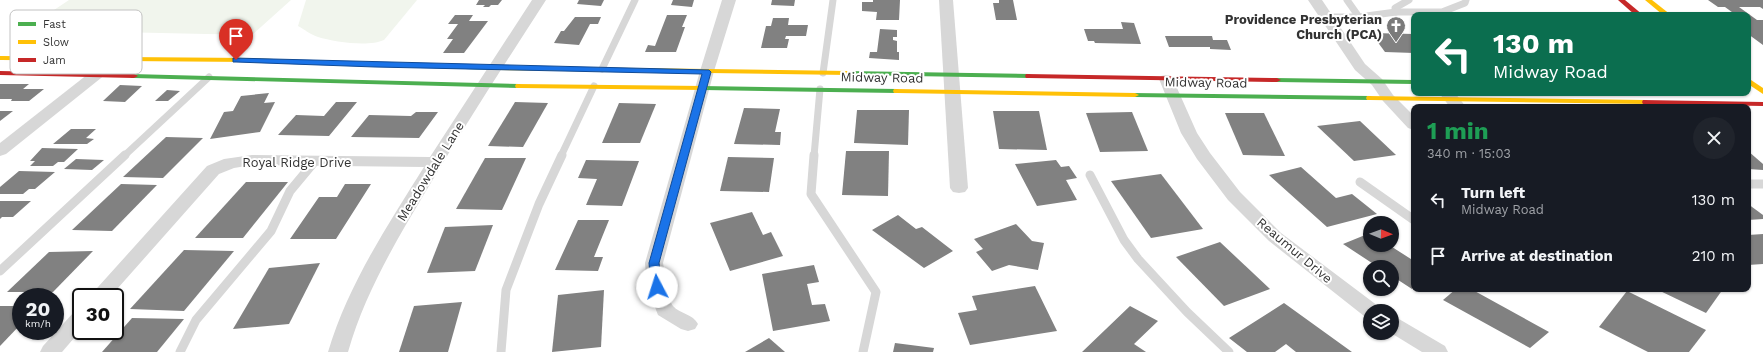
<!DOCTYPE html>
<meta charset="utf-8">
<style>
body{margin:0;font-family:"Work Sans",sans-serif;background:#20242c;color:#f1f3f6;height:100vh;display:flex;flex-direction:column;font-size:15px;white-space:nowrap}
*{box-sizing:border-box;margin:0}
p{font-size:13px;color:#9ea1a6}
.icon{flex:none;width:22px;height:22px;fill:none;stroke:currentColor;stroke-width:2;stroke-linecap:round;stroke-linejoin:round}
.map{position:relative;flex:1;overflow:hidden}
.side{position:absolute;left:1411px;top:104px;width:340px;height:188px;display:flex;flex-direction:column;background:#171b24;border-radius:8px;box-shadow:0 1px 3px #0004}
.side>*{flex:none}
.guide{position:absolute;left:1411px;top:12px;width:340px;height:84px;border-radius:8px;box-shadow:0 1px 3px #0004;background:#0b6e4f;color:#fff;overflow:hidden}
.needle{width:26px;rotate:91deg}
.fabs{position:absolute;left:1363px;top:216px;display:grid;gap:8px}
.fabs a{display:grid;place-items:center;width:36px;height:36px;border-radius:50%;background:#171b24;box-shadow:0 1px 3px #0004;font-size:20px}
.speed{position:absolute;left:12px;top:288px;display:flex;gap:8px;font-size:20px;font-weight:700;text-align:center}
.speed>*{display:grid;place-content:center;width:52px;height:52px;border-radius:50%;background:#171b24;box-shadow:0 1px 3px #0004;line-height:1}
.speed small{font-size:10px;font-weight:400}
.speed .limit{border:2px solid #111;border-radius:6px;background:#fff;color:#111}
.pin{position:absolute;display:grid;place-items:center;width:34px;height:34px;color:#fff;margin:-41px -17px;border-radius:50% 50% 50% 0;rotate:-45deg;box-shadow:0 0 4px #0007}
.pin .icon{rotate:45deg}
.me{position:absolute;width:44px;margin:-22px;rotate:355deg;stroke-linejoin:round;filter:drop-shadow(0 0 3px #0008)}
.turn{display:flex;align-items:center;gap:14px;height:84px;padding:0 16px;font-size:18px}
.turn .icon{width:52px;height:52px;stroke-width:2.5}
.turn b{display:block;font-size:28px;line-height:34px}
.round{display:grid;place-items:center;flex:none;width:42px;height:42px;border-radius:21px;background:#20242c}
.overview{display:flex;align-items:center;justify-content:space-between;height:68px;padding:0 16px}
h1{font-size:24px;font-weight:700;line-height:30px;color:#1e9e55}
ul{padding:0;list-style:none}
li{display:flex;align-items:center;gap:12px;height:56px;padding:0 16px}
li div{flex:1}
li b{display:block;font-size:15px}
li em{font-style:normal}
.map>svg:first-child{display:block}
.green{fill:#f1f5ed}
.building{fill:#818181}
.lines{fill:none;stroke-linecap:round;stroke-linejoin:round}
.lane-far1{stroke:#d7d7d7;stroke-width:7}
.lane{stroke:#d7d7d7;stroke-width:9}
.street{fill:#d7d7d7;fill-rule:evenodd}
.fast{fill:#4caf50;fill-rule:evenodd}
.slow{fill:#ffc107;fill-rule:evenodd}
.jam{fill:#c62828;fill-rule:evenodd}
.route{fill:#1a73e8;stroke:#114b97}
.labels{text-anchor:middle;stroke-width:4;stroke-linejoin:round;paint-order:stroke}
.poi-label{font-size:13px;font-weight:bold;fill:#333;stroke:#fff;text-anchor:end}
.street-label{font-size:13px;fill:#333;stroke:#fff}
.key{fill:#fff;stroke:#c2c2c2;stroke-width:1}
.key-label{font-size:11px;fill:#333}
</style>
<div class="map">
<svg width="1763" height="352" viewBox="0 0 1763 352">
<rect width="100%" height="100%" fill="#fff"/>
<g class="green">
<polygon points="69,0 291,0 252,35 24,30"/>
<path d="M 306,0 L 417,0 L 384,40 C 369,47 334,42 318,37 C 311,35 304,29 298,26 Z"/>
</g>
<g class="building">
<polygon points="479,0 502,0 498,5 491,5 489,7 483,7 485,5 476,5"/>
<polygon points="579,0 604,0 601,6 577,4"/>
<polygon points="673,0 694,0 692,7 671,5"/>
<polygon points="772,0 795,0 794,6 771,5"/>
<polygon points="873,0 900,0 899,20 876,20 877,12 862,11 862,2 873,2"/>
<polygon points="999,0 1013,0 1017,20 996,20 993,3 999,3"/>
<polygon points="1708,0 1763,0 1763,9 1760,7 1739,7 1757,20 1763,20 1763,45 1748,34 1748,15 1736,15 1725,7 1718,7"/>
<polygon points="455,15 473,15 469,21 488,21 464,53 443,53 453,39 447,39 458,24 448,24"/>
<polygon points="667,15 687,15 682,27 685,27 676,52 645,52 648,45 655,46"/>
<polygon points="575,17 601,17 598,24 590,24 579,45 554,43 561,31 564,31"/>
<polygon points="773,18 789,18 788,25 808,25 806,36 786,36 785,39 789,39 787,48 761,48 766,26 771,26"/>
<polygon points="1121,22 1134,23 1141,44 1095,43 1094,41 1088,41 1084,29 1123,29"/>
<polygon points="880,29 897,30 897,37 893,37 893,40 897,41 897,52 899,52 899,60 869,58 870,52 877,52"/>
<polygon points="1371,33 1414,34 1414,53 1385,52"/>
<polygon points="1165,36 1212,36 1213,40 1227,40 1231,50 1210,49 1210,47 1169,47"/>
<polygon points="0,84 29,84 23,89 44,89 29,101 11,101 12,99 0,99"/>
<polygon points="120,85 142,86 125,102 103,101"/>
<polygon points="167,90 180,91 168,101 155,101"/>
<polygon points="269,93 264,103 275,102 260,132 210,139 224,112 233,111 241,96"/>
<polygon points="336,102 357,102 329,136 278,135 296,115 324,116"/>
<polygon points="515,102 548,103 523,147 488,146"/>
<polygon points="619,103 656,104 640,143 602,143"/>
<polygon points="744,108 780,109 775,132 781,132 780,145 734,144"/>
<polygon points="857,110 909,110 908,145 854,143"/>
<polygon points="0,111 13,111 0,121"/>
<polygon points="993,111 1039,111 1047,150 999,149"/>
<polygon points="416,112 438,112 419,138 351,137 369,115 411,116"/>
<polygon points="1132,112 1148,151 1100,152 1086,113"/>
<polygon points="1225,113 1264,113 1285,156 1243,155"/>
<polygon points="1360,121 1396,155 1354,161 1317,126"/>
<polygon points="71,129 96,129 86,138 94,139 87,144 53,144"/>
<polygon points="166,137 203,138 163,178 123,177"/>
<polygon points="42,148 78,149 64,162 58,162 53,166 30,166 35,161 30,161"/>
<polygon points="846,151 889,151 888,196 842,195"/>
<polygon points="1748,151 1763,164 1763,170 1748,169"/>
<polygon points="728,157 774,158 769,192 720,191"/>
<polygon points="485,158 526,158 502,210 456,209"/>
<polygon points="76,159 104,160 92,170 64,169"/>
<polygon points="586,160 639,161 622,206 586,205 597,179 578,178"/>
<polygon points="1056,160 1061,167 1069,166 1077,178 1066,180 1077,200 1037,206 1015,164"/>
<polygon points="1301,167 1336,198 1352,194 1377,214 1327,227 1269,175"/>
<polygon points="19,171 55,172 35,189 29,189 23,194 0,194 0,187"/>
<polygon points="1161,174 1203,229 1151,238 1111,181"/>
<polygon points="246,182 288,182 243,238 195,238"/>
<polygon points="121,184 157,185 112,231 72,230"/>
<polygon points="345,184 371,184 336,239 290,239 319,197 337,197"/>
<polygon points="0,201 31,201 13,217 2,217 0,219"/>
<polygon points="1748,204 1763,215 1763,219 1748,220"/>
<polygon points="752,212 763,235 771,232 783,256 730,271 710,223"/>
<polygon points="898,215 916,229 922,227 953,251 924,268 872,230"/>
<polygon points="578,220 609,220 594,257 603,257 598,271 555,270"/>
<polygon points="1016,224 1032,241 1044,243 1038,270 1009,265 992,271 976,252 983,249 974,239"/>
<polygon points="493,225 475,271 427,273 445,227"/>
<polygon points="1370,233 1370,245 1389,245 1414,261 1414,287 1412,289 1392,276 1392,267 1378,267 1343,244"/>
<polygon points="1763,234 1763,264 1748,265 1748,235"/>
<polygon points="1220,242 1270,289 1224,306 1176,257"/>
<polygon points="184,250 234,251 184,311 130,309"/>
<polygon points="93,251 53,292 7,292 49,252"/>
<polygon points="320,263 289,324 233,329 269,268"/>
<polygon points="814,265 819,282 807,284 812,305 825,304 830,321 773,331 762,274"/>
<polygon points="1035,286 1057,331 970,345 958,313 977,310 972,296"/>
<polygon points="1456,289 1471,289 1549,332 1530,348 1443,300"/>
<polygon points="1656,289 1723,289 1706,313"/>
<polygon points="604,290 601,347 552,352 558,295"/>
<polygon points="1627,291 1706,330 1689,352 1648,352 1599,327"/>
<polygon points="462,302 448,352 399,352 414,306"/>
<polygon points="1284,303 1352,352 1296,352 1286,344 1275,352 1247,352 1229,338"/>
<polygon points="0,306 21,306 21,324 0,346"/>
<polygon points="1130,306 1158,321 1134,344 1146,352 1082,352"/>
<polygon points="132,318 184,319 157,352 102,352"/>
<polygon points="769,338 785,352 745,352"/>
<polygon points="895,343 934,348 933,352 893,352"/>
</g>
<g class="lines">
<g class="lane-far1">
<polyline points="1347,0 1359,17"/>
<polyline points="1396,12 1395,8 1409,0"/>
<polyline points="1326,17 1359,17 1396,12 1442,12 1465,3 1466,0"/>
<polyline points="602,69 635,0"/>
<polyline points="823,73 833,0"/>
<polyline points="124,156 209,77"/>
<polyline points="561,156 594,86"/>
<polyline points="814,156 820,89"/>
</g>
<g class="lane">
<polyline points="814,155 811,194 876,292 863,352"/>
<polyline points="1090,175 1124,240 1138,259 1187,312 1229,352"/>
<polyline points="1360,182 1414,220"/>
<polyline points="1748,184 1763,184"/>
<polyline points="0,271 125,155"/>
<polyline points="180,352 196,320 271,231 290,191 315,161"/>
<polyline points="501,352 506,290 539,204 562,155"/>
</g>
<g class="street">
<path d="M 532,0 L 546,0 C 504,65 462,130 423,196 C 393,246 364,296 348,352 L 328,352 C 348,285 387,226 424,167 L 252,165 L 234,168 L 219,174 L 110,297 L 89,297 L 207,166 L 224,159 L 252,155 L 430,157 Z"/>
<path d="M 722,0 L 736,0 L 714,71 L 663,263 C 665,273 667,298 673,306 C 680,314 693,314 698,324 L 695,329 L 688,331 L 681,329 L 658,315 L 647,287 L 645,263 L 700,71 Z"/>
<polygon points="939,0 953,0 968,188 965,192 959,193 953,192 950,188"/>
<polygon points="1308,0 1322,0 1365,64 1382,79 1393,95 1414,116 1414,130 1408,128 1383,101 1372,85 1355,70"/>
<polygon points="116,55 121,56 123,59 121,62 6,154 0,156 0,143 111,56"/>
<polygon points="1166,75 1171,76 1173,79 1197,133 1210,153 1240,192 1281,233 1378,306 1381,311 1370,311 1370,318 1364,316 1269,241 1228,200 1197,159 1181,133 1159,79 1161,76"/>
<polygon points="1439,93 1455,93 1466,107 1450,107"/>
<polygon points="81,310 81,330 62,352 40,352 43,346 74,312"/>
<polygon points="1392,317 1399,319 1445,346 1448,352 1422,352 1391,333"/>
</g>
<g class="fast">
<polygon points="297,60 499,66 503,68 499,70 300,64 296,62"/>
<polygon points="845,71 1029,74 1033,76 1029,78 848,75 845,75 844,73"/>
<polygon points="131,74 519,84 523,86 519,88 134,78 131,78 130,76"/>
<polygon points="1274,78 1414,80 1414,84 1277,82 1273,80"/>
<polygon points="701,86 897,89 901,91 897,93 704,90 701,90 700,88"/>
<polygon points="1132,93 1370,96 1374,98 1370,100 1135,97 1131,95"/>
</g>
<g class="slow">
<polygon points="1645,0 1652,0 1671,15 1663,15"/>
<polygon points="0,56 249,58 300,60 304,62 300,64 249,62 0,60"/>
<polygon points="496,66 848,71 852,73 848,75 499,70 495,68"/>
<polygon points="1748,78 1763,88 1763,94 1748,84"/>
<polygon points="516,84 704,86 708,88 704,90 519,88 516,88 515,86"/>
<polygon points="894,89 1135,93 1139,95 1135,97 897,93 894,93 893,91"/>
<polygon points="1367,96 1646,100 1650,102 1646,104 1370,100 1367,100 1366,98"/>
</g>
<g class="jam">
<polygon points="1618,0 1625,0 1643,15 1635,15"/>
<polygon points="0,71 134,74 138,76 134,78 0,75"/>
<polygon points="1026,74 1277,78 1281,80 1277,82 1029,78 1026,78 1025,76"/>
<polygon points="1643,100 1763,102 1763,106 1646,104 1643,104 1642,102"/>
</g>
</g>
<polygon class="route" points="233,58 709,70 711,72 659,263 662,287 660,290 653,290 651,287 649,263 702,74 375,67 236,62 233,62"/>
<defs>
<symbol id="church-pin" viewBox="-11 -11 22 30"><path d="M0 17L-7.5 6A9.5 9.5 0 1 1 7.5 6Z" fill="#7a7a7a" stroke="#fff"/><path d="M-1.2-6h2.4v3.5h3.3v2.4h-3.3V6h-2.4V-.1h-3.3v-2.4h3.3Z" fill="#fff"/></symbol>
</defs>
<g fill-rule="evenodd">
<use href="#church-pin" x="1385" y="15" width="22" height="30"/>
</g>
<g class="labels">
<g class="poi-label">
<text x="1382" y="24">Providence Presbyterian<tspan x="1382" dy="15">Church (PCA)</tspan></text>
</g>
<g class="street-label">
<text transform="translate(882 77) rotate(1)" y="5">Midway Road</text>
<text transform="translate(1206 82) rotate(1)" y="5">Midway Road</text>
<text x="297" y="167">Royal Ridge Drive</text>
<text transform="translate(430 171) rotate(-58)" y="5">Meadowdale Lane</text>
<text transform="translate(1295 250) rotate(40)" y="5">Reaumur Drive</text>
</g>
</g>
<rect x="10" y="10" width="132" height="64" rx="6" class="key"/>
<rect x="18" y="22" width="18" height="4" fill="#4caf50"/>
<rect x="18" y="40" width="18" height="4" fill="#ffc107"/>
<rect x="18" y="58" width="18" height="4" fill="#c62828"/>
<g class="key-label">
<text x="43" y="28">Fast</text>
<text x="43" y="46">Slow</text>
<text x="43" y="64">Jam</text>
</g>
</svg>
<div class="fabs">
<a><svg class="needle" viewBox="-14 -14 28 28"><path d="M0-13l5 13h-10z" fill="#e53935"/><path d="M0 13l5-13h-10z" fill="#9ea1a6"/></svg></a>
<a><svg class="icon" aria-label="search" viewBox="0 0 24 24"><circle cx="10" cy="10" r="6"/><path d="M15 15l6 6"/></svg></a>
<a><svg class="icon" aria-label="layers" viewBox="0 0 24 24"><path d="M12 4l9 5-9 5-9-5zM3 14l9 5 9-5"/></svg></a>
</div>
<div class="speed"><div>20<small>km/h</small></div><div class="limit">30</div></div>
<div class="pin" style="left:236px;top:60px;background:#d93025"><svg class="icon" aria-label="arrive" viewBox="0 0 24 24"><path d="M6 21V4h12l-3 4 3 4H6"/></svg></div>
<svg class="me" style="left:657px;top:287px" viewBox="-20 -20 40 40"><circle r="19" fill="#fff"/><path d="M0-13L10 11 0 6-10 11z" fill="#1a73e8"/></svg>
<div class="guide">
<div class="turn"><svg class="icon" aria-label="left" viewBox="0 0 24 24"><path d="M17 20v-9H6M10 6l-5 5 5 5"/></svg><div><b>130 m</b>Midway Road</div></div>
</div>
<section class="side">
<div class="overview"><div><h1>1 min</h1><p>340 m · 15:03</p></div><a class="round"><svg class="icon" aria-label="close" viewBox="0 0 24 24"><path d="M6 6l12 12M18 6L6 18"/></svg></a></div>
<ul>
<li><svg class="icon" aria-label="left" viewBox="0 0 24 24"><path d="M17 20v-9H6M10 6l-5 5 5 5"/></svg><div><b>Turn left</b><p>Midway Road</p></div><em>130 m</em></li>
<li><svg class="icon" aria-label="arrive" viewBox="0 0 24 24"><path d="M6 21V4h12l-3 4 3 4H6"/></svg><div><b>Arrive at destination</b></div><em>210 m</em></li>
</ul>
</section>
</div>
